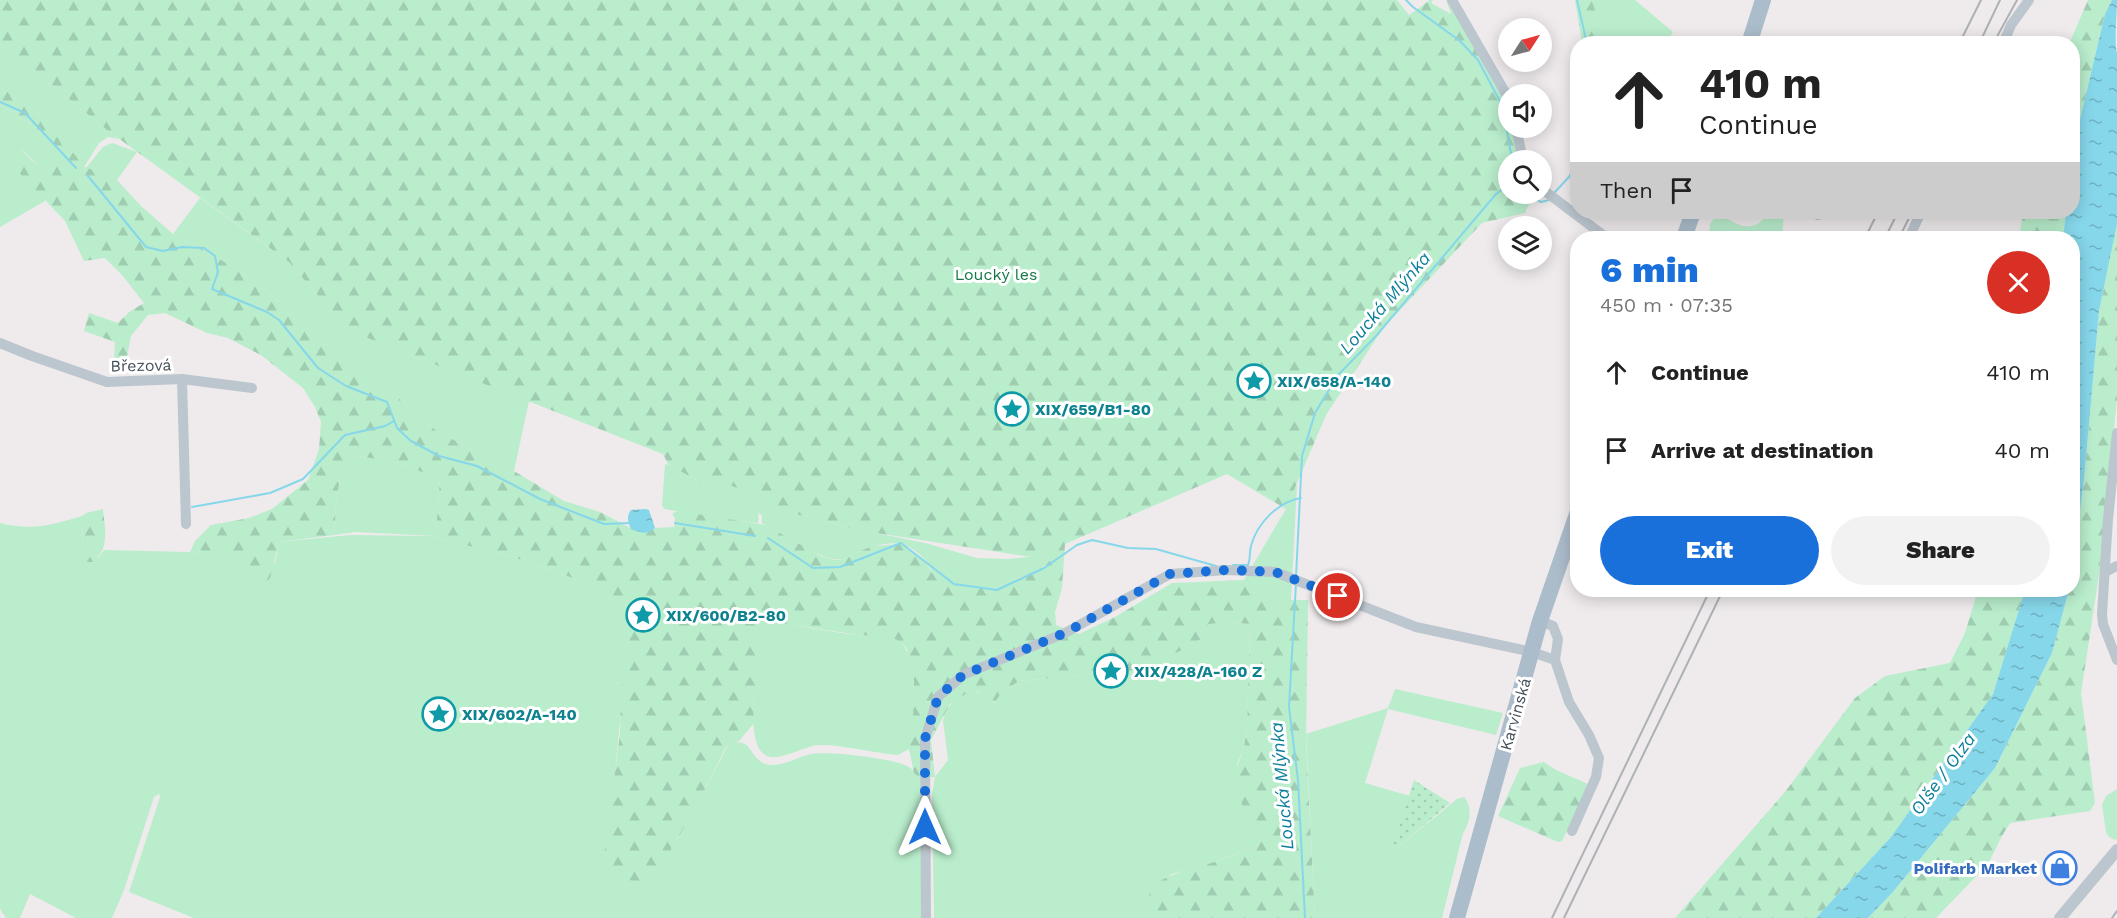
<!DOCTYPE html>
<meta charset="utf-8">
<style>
body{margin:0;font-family:"Work Sans",sans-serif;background:#f2f2f2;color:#222;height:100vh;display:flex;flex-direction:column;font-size:22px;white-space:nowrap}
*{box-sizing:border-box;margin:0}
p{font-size:20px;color:#767676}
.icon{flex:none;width:33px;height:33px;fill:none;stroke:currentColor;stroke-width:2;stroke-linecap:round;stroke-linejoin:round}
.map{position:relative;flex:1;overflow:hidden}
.details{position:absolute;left:1570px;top:231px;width:510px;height:366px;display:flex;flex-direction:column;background:#fff;border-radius:24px;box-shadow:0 3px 15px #0003}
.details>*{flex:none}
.banner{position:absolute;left:1570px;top:36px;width:510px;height:183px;border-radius:24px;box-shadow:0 3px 15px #0003;background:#fff;color:#222;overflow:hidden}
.needle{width:39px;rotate:54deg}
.tools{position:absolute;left:1498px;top:18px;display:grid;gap:12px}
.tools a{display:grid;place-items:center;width:54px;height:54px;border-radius:50%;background:#fff;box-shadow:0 3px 15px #0003;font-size:30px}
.pin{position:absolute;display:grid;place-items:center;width:51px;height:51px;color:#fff;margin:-26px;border:3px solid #fff;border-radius:50%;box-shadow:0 2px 6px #0007}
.me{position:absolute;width:66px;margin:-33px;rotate:0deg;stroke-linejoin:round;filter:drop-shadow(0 0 4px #0008)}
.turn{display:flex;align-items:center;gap:21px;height:126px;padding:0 30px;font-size:27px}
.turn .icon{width:78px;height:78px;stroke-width:2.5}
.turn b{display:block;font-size:42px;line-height:51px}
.then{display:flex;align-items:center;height:57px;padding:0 30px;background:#0003;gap:12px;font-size:22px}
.round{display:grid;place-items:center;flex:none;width:63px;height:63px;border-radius:32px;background:#f2f2f2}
.headline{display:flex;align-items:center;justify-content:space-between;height:102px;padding:0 30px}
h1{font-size:36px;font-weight:800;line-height:45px;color:#1a70da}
.button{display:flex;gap:12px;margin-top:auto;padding:12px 30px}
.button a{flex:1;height:69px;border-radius:36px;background:#1a70da;color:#fff;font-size:24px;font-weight:800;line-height:69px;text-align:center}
.button a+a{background:#f2f2f2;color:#222}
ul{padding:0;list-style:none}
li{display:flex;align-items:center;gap:18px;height:78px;padding:0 30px}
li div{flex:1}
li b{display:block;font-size:22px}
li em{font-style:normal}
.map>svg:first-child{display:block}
.grass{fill:#b9edcc}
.forest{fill:url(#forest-firs)}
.garden{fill:url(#garden-dots)}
.water{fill:url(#water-ripples)}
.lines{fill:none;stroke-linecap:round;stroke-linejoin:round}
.stream{stroke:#86d7ea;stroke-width:2}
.minor{stroke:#bcc6ce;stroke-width:10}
.tertiary{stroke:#bcc6ce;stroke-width:12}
.primary{stroke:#abbccb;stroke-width:16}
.rail{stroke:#aeb1b6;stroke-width:2}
.route{stroke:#1a70da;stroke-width:10;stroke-dasharray:0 18}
.labels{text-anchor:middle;stroke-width:6;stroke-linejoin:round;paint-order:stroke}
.park-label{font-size:16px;fill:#177846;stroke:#fff}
.street-label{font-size:16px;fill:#444f59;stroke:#fff}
.culture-label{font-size:16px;font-weight:bold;fill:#0d838f;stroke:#fff;text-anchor:start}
.shop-label{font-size:16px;font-weight:bold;fill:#366cbe;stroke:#fff;text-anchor:end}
.water-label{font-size:18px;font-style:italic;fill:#0d7f9c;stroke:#fff}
</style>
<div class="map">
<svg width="2117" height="918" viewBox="0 0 2117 918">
<defs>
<pattern id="forest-firs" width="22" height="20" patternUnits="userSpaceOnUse" patternTransform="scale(1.5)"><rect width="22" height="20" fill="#b9edcc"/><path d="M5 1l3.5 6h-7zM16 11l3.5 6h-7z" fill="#a0cdb1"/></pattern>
<pattern id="garden-dots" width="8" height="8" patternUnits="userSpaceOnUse" patternTransform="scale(1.5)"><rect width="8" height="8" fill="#b9edcc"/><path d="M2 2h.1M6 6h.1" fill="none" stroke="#a0cdb1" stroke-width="1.8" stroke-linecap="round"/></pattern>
<pattern id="water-ripples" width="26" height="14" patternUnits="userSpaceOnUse" patternTransform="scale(1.5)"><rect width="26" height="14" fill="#86d7ea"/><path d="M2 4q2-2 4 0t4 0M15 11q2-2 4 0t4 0" fill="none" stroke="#6fb1c1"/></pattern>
</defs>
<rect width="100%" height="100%" fill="#efebec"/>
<g class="grass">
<polygon points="1592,0 1635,0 1673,32 1666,43 1605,43 1599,31"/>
<polygon points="0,43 107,130 119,139 108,137 99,143 84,167 80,165 43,116 0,87"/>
<polygon points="0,105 42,132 70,162 51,169 39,166 20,148 45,201 0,227"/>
<polygon points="112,143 137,152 117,180 86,168 103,147"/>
<polygon points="200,198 289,262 347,330 529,401 514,471 440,433 417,417 396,395 313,336 289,310 253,280 215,256 173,234"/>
<path d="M 1767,212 L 1784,212 L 1782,238 L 1709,238 L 1710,224 L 1715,217 C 1728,215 1732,224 1743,226 C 1754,228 1764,222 1767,212 Z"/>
<path d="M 357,456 L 390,461 L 440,478 L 436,533 L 434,536 L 356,532 L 334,535 C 337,509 333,472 357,456 Z"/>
<path d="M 665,464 C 679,466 690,478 702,483 C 712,487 720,484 730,485 C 748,488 761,506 758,523 L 700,516 L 665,509 L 662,506 Z"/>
<polygon points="1297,484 1291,600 1261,600 1244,580 1286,509"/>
<path d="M 761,506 L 796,515 L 811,517 L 846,527 L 925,543 L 977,558 L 1009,559 L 1046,555 L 1050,560 C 1030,585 965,590 938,576 C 931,573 931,568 927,562 C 923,556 910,546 901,544 C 889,541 868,547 857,552 C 853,554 849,557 845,559 C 826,564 779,534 762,523 Z"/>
<path d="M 82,516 L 83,556 L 98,558 L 104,550 L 190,552 L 215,557 L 234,557 L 252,567 L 275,563 L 279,542 L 350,535 L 429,536 L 513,557 L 570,577 L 603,592 L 623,612 L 629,628 L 615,773 L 654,875 C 683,835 704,791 727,747 C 753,730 748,764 771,765 C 783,766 798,757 811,754 C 828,751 891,758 907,766 C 912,768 916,774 920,778 L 926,918 L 194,918 L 129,892 L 160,797 L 159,794 L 154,797 L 124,890 L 112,918 L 76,918 L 30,894 L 20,918 L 6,918 L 0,909 L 0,523 C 31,531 52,525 82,516 Z"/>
<path d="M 775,622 C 802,626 830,632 857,635 C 868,637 883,633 893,637 C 923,649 914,724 909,749 L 898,755 C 872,753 846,745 820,745 C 804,745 781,762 767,756 C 740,744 760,656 763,632 L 768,626 Z"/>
<path d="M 1227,622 L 1250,624 L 1247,726 L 1244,748 L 1237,764 L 1242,805 L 1255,822 L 1258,832 L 1258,844 L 1255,847 L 1200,867 L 1172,874 L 1153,888 L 1150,896 L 1158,914 L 1166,918 L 934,918 L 932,794 L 935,777 L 948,760 L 943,721 C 945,708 963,685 978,692 C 984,694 989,700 995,703 L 1001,693 L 1019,681 L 1092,674 L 1104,676 L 1115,684 L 1127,683 L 1143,665 L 1154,662 L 1208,623 Z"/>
<path d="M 1395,689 L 1503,713 L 1496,735 L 1388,709 L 1365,783 L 1410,796 L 1391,853 L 1457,799 L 1464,797 C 1473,807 1470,823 1463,833 L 1442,918 L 1315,918 L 1306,734 L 1388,708 Z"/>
<polygon points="2117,789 2117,839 2115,840 2109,837 2106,832 2102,805 2106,796"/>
</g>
<g class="forest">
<path d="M 0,0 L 1397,0 L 1409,15 L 1430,0 L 1433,0 L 1431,3 L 1451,14 L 1446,0 L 1448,0 L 1509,99 L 1509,128 L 1516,128 L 1523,160 L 1509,160 L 1509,194 L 1534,194 L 1525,213 L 1482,223 L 1384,327 L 1326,415 L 1286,509 L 1227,474 L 1065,544 L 1062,588 L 1055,612 L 1056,625 L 1079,634 L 1115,617 L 1172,583 L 1244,580 L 1261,600 L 1308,600 L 1306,744 L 1315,918 L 1166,918 C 1159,915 1153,911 1150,903 C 1143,878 1187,871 1202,866 C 1220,860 1237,854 1255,847 L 1258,844 L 1258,832 L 1255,822 L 1242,805 L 1234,775 L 1244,748 L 1247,726 L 1250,624 L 1227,622 L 1208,624 L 1201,639 L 1167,658 L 1143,665 L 1127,683 L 1115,685 L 1104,676 L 1092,674 L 1019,681 L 1001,693 L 995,703 L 977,691 L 970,691 L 950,704 L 931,740 L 935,777 L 920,778 L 914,773 L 909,749 L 913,719 L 914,681 L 907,649 L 902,643 L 892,637 L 858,635 L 775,622 L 768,626 L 763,632 L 753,704 L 754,723 L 739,741 L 726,747 L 694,811 L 662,865 L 654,875 L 639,883 L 602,872 L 620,733 L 621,696 L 629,628 L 623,612 L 603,592 L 570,577 L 513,557 L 429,536 L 434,536 L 436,533 L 440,478 L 390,461 L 357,456 C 333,472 337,509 334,535 L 279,542 L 270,578 L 265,582 L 256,580 L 252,567 L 234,557 L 215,557 L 190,552 L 195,541 L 211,525 L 249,518 L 272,509 L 308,480 L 319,449 L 321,422 L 315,407 L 303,388 L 261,355 L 228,338 L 207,333 L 165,313 L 148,315 L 131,336 L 127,357 L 114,359 L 115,342 L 84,331 L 89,313 L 118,323 L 129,312 L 144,303 L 122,275 L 105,258 L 84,261 L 65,221 L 12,165 L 13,158 L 20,148 C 37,168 46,173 70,161 L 42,132 L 0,105 L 0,87 L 43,116 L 80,161 L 80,165 L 117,180 L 141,206 L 173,234 L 215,256 L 253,280 L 289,310 L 313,336 L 396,395 L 417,417 L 440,433 L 514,471 L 564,501 L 600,512 L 638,532 L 646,532 L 655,528 L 674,527 L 675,518 L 672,514 L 678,511 L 765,525 L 821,556 L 835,560 L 845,559 L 857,552 L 873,546 L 901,544 L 924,559 L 932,572 L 938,576 L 963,582 L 995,583 L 1022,578 L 1045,566 L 1050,560 L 1046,555 L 1031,557 L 857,530 L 811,517 L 783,513 L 762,506 L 763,515 L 759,514 L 753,500 L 744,491 L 730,485 L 705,485 L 668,464 L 663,454 L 347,330 L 289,262 L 107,130 L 0,43 Z"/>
<polygon points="1575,0 1592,0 1604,43 1582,43"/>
<polygon points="2088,0 2112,0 2105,14 2073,149 2073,44 2069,44"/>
<polygon points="2023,212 2066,212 2063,238 2019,238"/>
<polygon points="2117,224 2117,399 2102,555 2081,693 2095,803 2090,811 2010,823 2002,836 1988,864 1936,918 1868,918 1892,893 1995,768 2052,653 2069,590 2073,590 2073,566 2084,480 2099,311"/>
<path d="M 103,509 C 105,530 110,547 93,562 L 85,562 L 83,556 L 82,516 L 86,513 Z"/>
<polygon points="1978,590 2025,590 1993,694 1891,837 1816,918 1675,918 1785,792 1855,698 1885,676 1950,663 1965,633"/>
<polygon points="1544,762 1556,770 1590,785 1562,841 1558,842 1498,816 1520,768"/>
</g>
<polygon class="garden" points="1414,780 1450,803 1390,854"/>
<g class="water">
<path d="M 2112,0 L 2117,0 C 2117,13 2114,44 2117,53 L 2117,224 L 2099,311 L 2084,480 L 2073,566 L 2073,238 L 2063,238 L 2066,212 L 2073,212 L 2073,149 L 2105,14 Z"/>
<path d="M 645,509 L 649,510 L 655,528 C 647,535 639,533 631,529 C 628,522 626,516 631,510 Z"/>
<polygon points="2025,590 2069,590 2052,653 1995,768 1892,893 1868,918 1816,918 1891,837 1993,694"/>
</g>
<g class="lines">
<g class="stream">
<polyline points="1406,0 1413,7 1460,41 1478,60 1503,107 1512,160"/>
<polyline points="1577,0 1587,44"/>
<polyline points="0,102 25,113 76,168"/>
<polyline points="88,176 146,247 163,251 182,247 204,248 215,256 218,272 212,289 267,312 279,320 318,368 346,386 387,402 397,428 411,441 439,456 477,466 540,499 604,524 630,523"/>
<polyline points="1554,193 1569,177 1578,160"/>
<polyline points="1525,194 1541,202 1549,200"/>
<polyline points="192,507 270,493 303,479 345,435 385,426 394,421"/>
<polyline points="675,523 755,536"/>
<polyline points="768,538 813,568 840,567 901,543 954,584 997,590 1044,568 1077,545 1092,540 1128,548 1156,549 1216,566"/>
<path d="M 1233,565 L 1248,565 C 1251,558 1249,553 1251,546 C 1257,523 1278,502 1301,498"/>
<polyline points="1296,577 1302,456 1315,413 1338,375 1376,336 1496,194 1503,189 1509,188"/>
<polyline points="1296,583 1289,707 1298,780 1305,918"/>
</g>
<g class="minor">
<polyline points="1452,0 1509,99"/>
<polyline points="2003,44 2011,25 2029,0"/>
<polyline points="1516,128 1523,160"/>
<polyline points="1542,189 1607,238"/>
<polyline points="1810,212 1818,215"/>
<polyline points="1909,238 1921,212"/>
<polyline points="0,343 32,356 107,382 182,379 252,388"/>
<polyline points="182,379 186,524"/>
<polyline points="2117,433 2108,519 2102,614 2103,624 2117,660"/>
<polyline points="2105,572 2117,566"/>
<polyline points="1540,621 1553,626 1558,639 1555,660"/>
<polyline points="926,918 925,739 938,697 963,675 1065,633 1170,574 1227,570 1275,572 1416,627 1532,652 1555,660 1569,702 1589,735 1599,758 1596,777 1572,831"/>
</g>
<polyline class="tertiary" points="2060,918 2117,850"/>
<g class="primary">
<polyline points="1749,44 1763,0"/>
<polyline points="1684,238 1693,212"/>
<polyline points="1457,918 1540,621 1578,511"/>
</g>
<g class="rail">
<polyline points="1959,44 1981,0"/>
<polyline points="1979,44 2000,0"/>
<polyline points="1993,44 2017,0"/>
<polyline points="1865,238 1878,212"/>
<polyline points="1885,238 1898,212"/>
<polyline points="1899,238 1912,212"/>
<polyline points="1552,918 1710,590"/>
<polyline points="1564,918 1723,590"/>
<polyline points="2112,918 2117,911"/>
</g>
</g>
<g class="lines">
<polyline class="route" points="925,827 925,739 938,697 963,675 1065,633 1170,574 1227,570 1275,572 1338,596"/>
</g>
<defs>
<symbol id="sight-ring" viewBox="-11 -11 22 22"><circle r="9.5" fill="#fff" stroke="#0f9aa8" stroke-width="1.5"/><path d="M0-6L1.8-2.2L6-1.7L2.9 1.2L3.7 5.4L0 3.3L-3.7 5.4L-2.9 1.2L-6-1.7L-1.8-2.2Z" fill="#0f9aa8"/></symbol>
<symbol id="shop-ring" viewBox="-11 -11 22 22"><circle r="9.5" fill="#fff" stroke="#3f7fe0" stroke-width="1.5"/><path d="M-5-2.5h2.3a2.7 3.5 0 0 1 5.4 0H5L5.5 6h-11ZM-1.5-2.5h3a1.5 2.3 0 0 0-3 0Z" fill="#3f7fe0"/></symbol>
</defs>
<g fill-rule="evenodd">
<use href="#sight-ring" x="1235" y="362" width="38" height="38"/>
<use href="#sight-ring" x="993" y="390" width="38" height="38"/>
<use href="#sight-ring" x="624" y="596" width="38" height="38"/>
<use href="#sight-ring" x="1092" y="652" width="38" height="38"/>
<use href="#sight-ring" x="420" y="695" width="38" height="38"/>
<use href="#shop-ring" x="2041" y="849" width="38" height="38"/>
</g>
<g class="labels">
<g class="park-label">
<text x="996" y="280">Loucký les</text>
</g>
<g class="street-label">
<text transform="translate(141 365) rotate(-1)" y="6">Březová</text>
<text transform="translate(1515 714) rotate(-74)" y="6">Karvinská</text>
</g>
<g class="culture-label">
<text x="1277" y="387">XIX/658/A-140</text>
<text x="1035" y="415">XIX/659/B1-80</text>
<text x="666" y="621">XIX/600/B2-80</text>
<text x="1134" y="677">XIX/428/A-160 Z</text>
<text x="462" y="720">XIX/602/A-140</text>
</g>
<g class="shop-label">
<text x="2037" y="874">Polifarb Market</text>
</g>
<g class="water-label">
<text transform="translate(1385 303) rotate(-49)" y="6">Loucká Mlýnka</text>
<text transform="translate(1943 774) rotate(-54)" y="6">Olše / Olza</text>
<text transform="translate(1282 786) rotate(-95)" y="6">Loucká Mlýnka</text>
</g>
</g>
</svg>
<div class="tools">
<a><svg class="needle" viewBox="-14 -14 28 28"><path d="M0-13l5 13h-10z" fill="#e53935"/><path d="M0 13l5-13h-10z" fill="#767676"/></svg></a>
<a><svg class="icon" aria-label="sound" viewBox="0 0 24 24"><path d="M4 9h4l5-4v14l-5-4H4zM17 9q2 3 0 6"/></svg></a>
<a><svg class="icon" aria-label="search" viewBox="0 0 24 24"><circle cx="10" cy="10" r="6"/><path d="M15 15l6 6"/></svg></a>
<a><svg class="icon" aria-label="layers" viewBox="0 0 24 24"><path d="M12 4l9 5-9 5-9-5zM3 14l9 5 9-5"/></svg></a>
</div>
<div class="pin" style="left:1338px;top:596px;background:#d93025"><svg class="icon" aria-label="arrive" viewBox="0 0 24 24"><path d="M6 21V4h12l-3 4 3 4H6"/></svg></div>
<svg class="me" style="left:925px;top:827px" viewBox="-20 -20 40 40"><path d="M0-17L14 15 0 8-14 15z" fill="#1a70da" stroke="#fff" stroke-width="4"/></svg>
<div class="banner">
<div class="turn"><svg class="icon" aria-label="ahead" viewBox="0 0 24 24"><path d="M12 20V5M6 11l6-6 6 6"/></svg><div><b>410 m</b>Continue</div></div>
<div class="then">Then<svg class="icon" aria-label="arrive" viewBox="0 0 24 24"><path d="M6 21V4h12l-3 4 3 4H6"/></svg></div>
</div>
<section class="details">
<div class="headline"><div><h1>6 min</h1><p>450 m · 07:35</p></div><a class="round" style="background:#d93025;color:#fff"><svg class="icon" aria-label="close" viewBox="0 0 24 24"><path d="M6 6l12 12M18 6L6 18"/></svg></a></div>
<ul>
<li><svg class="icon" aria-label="ahead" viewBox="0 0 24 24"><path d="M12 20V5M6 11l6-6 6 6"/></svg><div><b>Continue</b></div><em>410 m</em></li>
<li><svg class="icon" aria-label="arrive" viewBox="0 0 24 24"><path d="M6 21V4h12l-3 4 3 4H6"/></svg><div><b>Arrive at destination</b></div><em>40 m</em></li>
</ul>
<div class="button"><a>Exit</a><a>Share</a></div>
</section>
</div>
